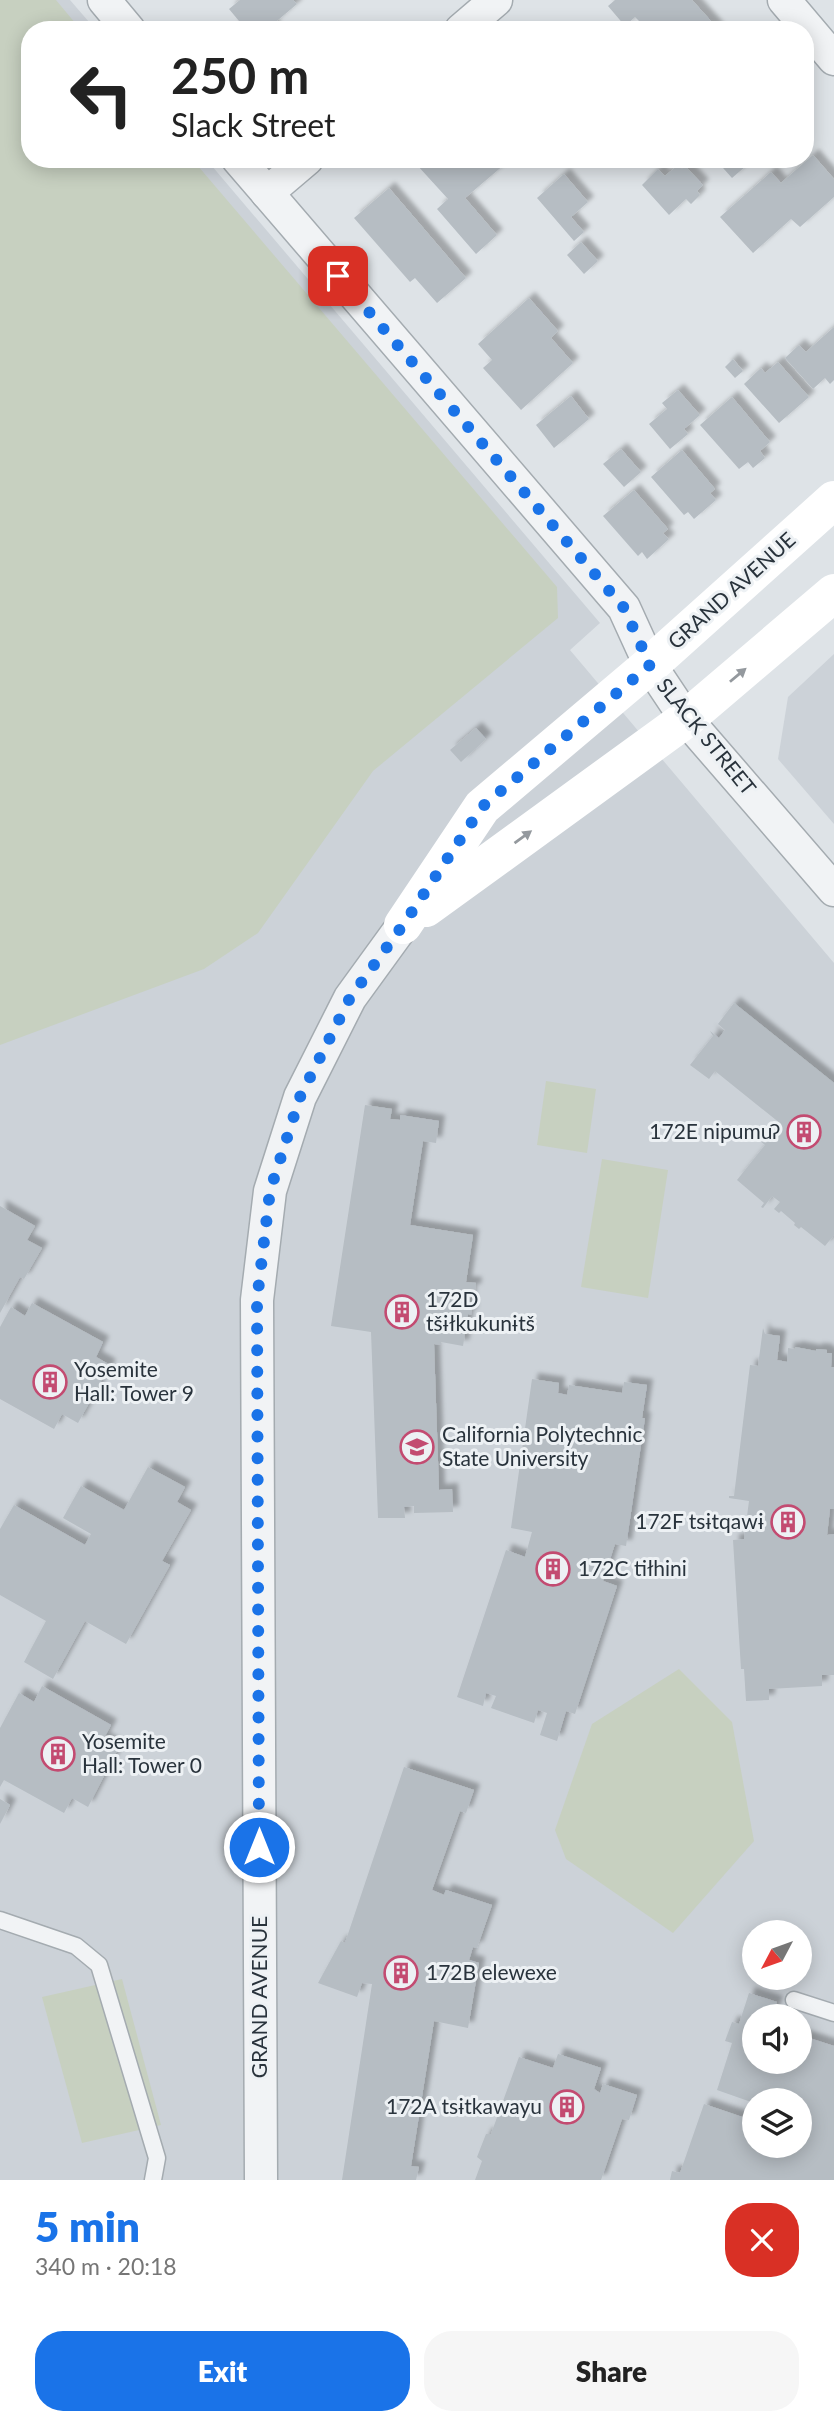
<!DOCTYPE html>
<meta charset="utf-8">
<style>
body{margin:0;font-family:Lato,sans-serif;background:#f6f6f6;color:#222;height:100vh;display:flex;flex-direction:column;font-size:26px;white-space:nowrap}
*{box-sizing:border-box;margin:0}
p{font-size:23px;color:#767676}
.icon{flex:none;width:38px;height:38px;fill:none;stroke:currentColor;stroke-width:2;stroke-linecap:round;stroke-linejoin:round}
.map{position:relative;height:2180px;overflow:hidden}
.details{display:flex;flex-direction:column;background:#fff;flex:1}
.details>*{flex:none}
.guide{position:absolute;left:21px;top:21px;width:793px;height:147px;border-radius:28px;box-shadow:0 4px 18px #0003;background:#fff;color:#222;overflow:hidden}
.needle{width:46px;rotate:229deg}
.fabs{position:absolute;left:742px;top:1920px;display:grid;gap:14px}
.fabs a{display:grid;place-items:center;width:70px;height:70px;border-radius:50%;background:#fff;box-shadow:0 4px 18px #0003;font-size:35px}
.pin{position:absolute;display:grid;place-items:center;width:60px;height:60px;color:#fff;margin:-30px;border-radius:14px;box-shadow:0 4px 10px #0006}
.me{position:absolute;width:77px;margin:-38px;rotate:0deg;stroke-linejoin:round;filter:drop-shadow(0 0 5px #0008)}
.turn{display:flex;align-items:center;gap:24px;height:147px;padding:0 35px;font-size:32px}
.turn .icon{width:91px;height:91px;stroke-width:2.5}
.turn b{display:block;font-size:49px;line-height:60px}
.round{display:grid;place-items:center;flex:none;width:74px;height:74px;border-radius:28px;background:#f6f6f6}
.overview{display:flex;align-items:center;justify-content:space-between;height:119px;padding:0 35px}
h1{font-size:42px;font-weight:800;line-height:52px;color:#1a73e8}
.primary-button{display:flex;gap:14px;margin-top:auto;padding:14px 35px}
.primary-button a{flex:1;height:80px;border-radius:28px;background:#1a73e8;color:#fff;font-size:28px;font-weight:800;line-height:80px;text-align:center}
.primary-button a+a{background:#f6f6f6;color:#222}
.map>svg:first-child{display:block}
.built{fill:#ccd2d8;fill-rule:evenodd}
.green{fill:#c7d0c0}
.building{fill:#b6bdc3;filter:url(#shadow)}
.lines{fill:none;stroke-linecap:round;stroke-linejoin:round}
.lane-casing{stroke:#a4abb0;stroke-width:19}
.street-casing{stroke:#a4abb0;stroke-width:35}
.lane{stroke:#f1f3f5;stroke-width:16}
.street{stroke:#f1f3f5;stroke-width:32}
.secondary{stroke:#fff;stroke-width:38}
.oneway{fill:#94999e}
.route{stroke:#1a73e8;stroke-width:12;stroke-dasharray:0 21.6}
.labels{text-anchor:middle;stroke-width:6;stroke-linejoin:round;paint-order:stroke}
.street-label{font-size:21px;fill:#29333c;stroke:#edf1f4}
.poi-label{font-size:21px;fill:#29333c;stroke:#edf1f4;text-anchor:start}
</style>
<div class="map">
<svg width="834" height="2180" viewBox="0 0 834 2180">
<defs>
<filter id="shadow"><feDropShadow dx="6" dy="-6" stdDeviation="2" flood-color="#0004"/></filter>
</defs>
<rect width="100%" height="100%" fill="#dee3e7"/>
<g class="built">
<path d="M 0,0 L 70,0 L 96,30 L 30,30 L 30,159 L 206,159 L 600,623 L 570,650 L 834,963 L 834,2180 L 0,2180 ZM 754,1932 L 800,1932 L 800,1978 L 754,1978 ZM 754,2016 L 800,2016 L 800,2062 L 754,2062 ZM 754,2100 L 800,2100 L 800,2146 L 754,2146 Z"/>
<polygon points="834,654 834,824 778,759 788,697"/>
</g>
<g class="green">
<polygon points="0,0 56,0 81,30 30,30 30,159 192,159 557,587 558,618 373,771 258,933 204,969 0,1045"/>
<polygon points="546,1081 596,1089 587,1153 537,1145"/>
<polygon points="602,1159 668,1170 648,1298 581,1287"/>
<polygon points="679,1669 732,1722 754,1841 673,1933 566,1859 555,1830 592,1724"/>
<polygon points="122,1979 161,2125 82,2143 42,1997"/>
</g>
<g class="building">
<polygon points="240,0 293,0 297,4 272,25 276,30 237,30 233,26 239,21 229,9"/>
<polygon points="615,0 692,0 719,30 638,30 643,25 635,17 625,26 608,6"/>
<polygon points="813,155 834,179 834,197 800,227 791,219 753,253 720,217 771,172 781,183"/>
<polygon points="424,159 501,159 505,164 465,198 497,235 476,254 437,209 448,199 417,165"/>
<polygon points="715,159 754,159 732,178"/>
<polygon points="678,165 682,169 685,166 703,185 697,191 700,195 691,204 686,199 669,215 642,185 658,169 665,176"/>
<polygon points="564,174 588,202 571,217 584,232 574,241 537,198"/>
<polygon points="389,188 466,278 437,303 415,278 410,282 354,218"/>
<polygon points="581,242 598,261 584,274 567,255"/>
<polygon points="529,298 558,331 551,338 573,363 521,410 483,368 492,360 478,344"/>
<polygon points="834,327 834,380 830,384 825,378 813,389 785,358 799,345 806,352"/>
<polygon points="733,359 743,371 735,378 725,367"/>
<polygon points="778,362 809,397 779,423 744,384 761,368 765,373"/>
<polygon points="678,390 700,415 684,429 688,434 670,449 649,424 667,409 662,403"/>
<polygon points="571,396 589,419 554,448 536,425"/>
<polygon points="732,397 770,442 760,451 765,458 753,468 748,462 739,469 700,425"/>
<polygon points="621,449 641,472 624,487 603,464"/>
<polygon points="682,450 715,489 710,493 716,500 694,519 688,512 684,515 651,477"/>
<polygon points="634,490 668,529 663,533 669,539 647,559 642,552 638,556 603,516"/>
<polygon points="476,728 486,739 461,762 450,750"/>
<polygon points="734,1003 834,1083 834,1235 825,1246 801,1227 799,1229 794,1225 795,1223 781,1211 779,1213 774,1209 780,1202 772,1196 763,1208 761,1207 764,1203 737,1180 765,1145 760,1141 766,1143 781,1124 715,1071 709,1079 690,1065 713,1036 710,1031 719,1038 725,1030 718,1024"/>
<polygon points="365,1105 392,1109 390,1119 400,1120 400,1115 439,1121 436,1143 423,1141 410,1225 473,1235 466,1282 476,1283 475,1290 471,1289 469,1308 472,1309 471,1315 468,1314 463,1346 441,1342 441,1345 434,1344 439,1490 452,1489 453,1512 414,1513 414,1506 404,1507 405,1518 378,1518 371,1332 331,1326"/>
<polygon points="0,1206 35,1226 27,1240 42,1248 24,1279 20,1277 0,1313"/>
<polygon points="32,1303 103,1342 96,1357 110,1365 78,1423 62,1414 54,1429 0,1399 0,1327 11,1307 25,1316"/>
<polygon points="763,1328 765,1334 780,1336 777,1360 787,1362 788,1348 795,1349 795,1347 816,1351 816,1349 827,1350 827,1353 832,1353 831,1367 834,1367 834,1509 830,1509 827,1535 834,1534 834,1675 822,1675 822,1686 769,1689 769,1700 746,1701 744,1669 741,1669 733,1540 744,1539 749,1501 729,1498 729,1496 734,1496 750,1365 758,1366"/>
<polygon points="532,1379 559,1383 558,1393 567,1395 569,1385 622,1393 624,1382 647,1385 642,1418 645,1418 626,1546 615,1544 603,1581 617,1586 575,1714 566,1711 557,1741 540,1735 547,1713 538,1710 534,1723 491,1708 496,1696 486,1693 483,1706 457,1697 506,1550 525,1557 532,1532 511,1528"/>
<polygon points="148,1467 185,1487 177,1502 191,1510 162,1561 170,1565 126,1644 85,1621 53,1679 24,1662 46,1621 0,1595 0,1529 14,1505 85,1545 91,1534 63,1518 81,1486 124,1510"/>
<polygon points="42,1686 111,1725 104,1738 119,1747 88,1807 72,1798 64,1813 4,1780 0,1787 0,1728 19,1693 34,1702"/>
<polygon points="404,1767 474,1790 466,1813 460,1811 432,1890 444,1895 446,1890 492,1905 477,1948 473,1947 469,1960 479,1963 468,2028 434,2021 411,2166 419,2167 416,2180 342,2180 372,1984 362,1983 357,1997 318,1983 341,1941 345,1943"/>
<polygon points="0,1799 10,1805 0,1824"/>
<polygon points="749,1993 777,2002 772,2016 754,2016 754,2062 800,2062 800,2035 834,2046 834,2180 670,2180 672,2171 680,2173 704,2104 754,2121 754,2146 800,2146 800,2100 754,2100 754,2103 717,2090 732,2043 725,2041 732,2022 739,2024"/>
<polygon points="558,2054 601,2068 594,2089 600,2093 603,2084 637,2095 629,2120 622,2119 601,2180 475,2180 482,2161 477,2157 486,2134 491,2134 519,2057 553,2068"/>
</g>
<g class="lines">
<defs>
<g id="lane">
<polyline points="0,1920 76,1946 99,1965 157,2158 153,2180"/>
<polyline points="794,2000 834,2013"/>
</g>
<g id="street">
<polyline points="104,0 129,30"/>
<polyline points="784,0 834,59"/>
<polyline points="461,30 496,0"/>
<polyline points="238,159 624,608 650,665 686,719 834,890"/>
<polyline points="267,193 307,159"/>
<polyline points="261,2180 257,1300 270,1191 300,1097 350,998 403,925"/>
</g>
</defs>
<use href="#lane" class="lane-casing"/>
<use href="#street" class="street-casing"/>
<use href="#lane" class="lane"/>
<use href="#street" class="street"/>
<g class="secondary">
<polyline points="426,908 686,719 834,593"/>
<polyline points="403,925 482,807 650,665 834,500"/>
</g>
</g>
<defs><path id="oneway-solid" d="M-6-.8H1V-3.2L6.5 0L1 3.2V.8H-6Z" transform="scale(1.75)"/></defs>
<g class="oneway">
<use href="#oneway-solid" transform="translate(738 675) rotate(-40)"/>
<use href="#oneway-solid" transform="translate(523 837) rotate(-36)"/>
</g>
<g class="lines">
<polyline class="route" points="259,1847 257,1300 270,1191 300,1097 350,998 403,925 482,807 650,665 624,608 338,276"/>
</g>
<defs>
<symbol id="building-ring" viewBox="-11 -11 22 22"><circle r="9.5" fill="#edf1f4" stroke="#c34b71" stroke-width="1.5"/><path d="M-4-6H4V6H1V3H-1V6H-4ZM-2.5-4.3h1.7v1.8h-1.7ZM.8-4.3h1.7v1.8H.8ZM-2.5-1h1.7V.8h-1.7ZM.8-1h1.7V.8H.8Z" fill="#c34b71"/></symbol>
<symbol id="university-ring" viewBox="-11 -11 22 22"><circle r="9.5" fill="#edf1f4" stroke="#c34b71" stroke-width="1.5"/><path d="M0-5L7-2L0 1L-7-2ZM-4 1L0 2.5L4 1V4Q0 6-4 4Z" fill="#c34b71"/></symbol>
</defs>
<g fill-rule="evenodd">
<use href="#building-ring" x="785" y="1113" width="38" height="38"/>
<use href="#building-ring" x="383" y="1293" width="38" height="38"/>
<use href="#building-ring" x="31" y="1363" width="38" height="38"/>
<use href="#university-ring" x="398" y="1428" width="38" height="38"/>
<use href="#building-ring" x="769" y="1503" width="38" height="38"/>
<use href="#building-ring" x="534" y="1550" width="38" height="38"/>
<use href="#building-ring" x="39" y="1735" width="38" height="38"/>
<use href="#building-ring" x="382" y="1954" width="38" height="38"/>
<use href="#building-ring" x="548" y="2088" width="38" height="38"/>
</g>
<g class="labels">
<g class="street-label">
<text transform="translate(732 591) rotate(-42)" y="7">GRAND AVENUE</text>
<text transform="translate(706 737) rotate(51)" y="7">SLACK STREET</text>
<text transform="translate(260 1997) rotate(-90)" y="7">GRAND AVENUE</text>
</g>
<g class="poi-label">
<text x="780" y="1139" text-anchor="end">172E nipumuʔ</text>
<text x="426" y="1307">172D<tspan x="426" dy="24">tšɨłkukunɨtš</tspan></text>
<text x="74" y="1377">Yosemite<tspan x="74" dy="24">Hall: Tower 9</tspan></text>
<text x="442" y="1442">California Polytechnic<tspan x="442" dy="24">State University</tspan></text>
<text x="764" y="1529" text-anchor="end">172F tsɨtqawɨ</text>
<text x="578" y="1576">172C tiłhini</text>
<text x="82" y="1749">Yosemite<tspan x="82" dy="24">Hall: Tower 0</tspan></text>
<text x="426" y="1980">172B elewexe</text>
<text x="542" y="2114" text-anchor="end">172A tsɨtkawayu</text>
</g>
</g>
</svg>
<div class="fabs">
<a><svg class="needle" viewBox="-14 -14 28 28"><path d="M0-13l5 13h-10z" fill="#e53935"/><path d="M0 13l5-13h-10z" fill="#767676"/></svg></a>
<a><svg class="icon" aria-label="sound" viewBox="0 0 24 24"><path d="M4 9h4l5-4v14l-5-4H4zM17 9q2 3 0 6"/></svg></a>
<a><svg class="icon" aria-label="layers" viewBox="0 0 24 24"><path d="M12 4l9 5-9 5-9-5zM3 14l9 5 9-5"/></svg></a>
</div>
<div class="pin" style="left:338px;top:276px;background:#d93025"><svg class="icon" aria-label="arrive" viewBox="0 0 24 24"><path d="M6 21V4h12l-3 4 3 4H6"/></svg></div>
<svg class="me" style="left:259px;top:1847px" viewBox="-20 -20 40 40"><circle r="17" fill="#1a73e8" stroke="#fff" stroke-width="3"/><path d="M0-11L8 9 0 5-8 9z" fill="#fff"/></svg>
<div class="guide">
<div class="turn"><svg class="icon" aria-label="left" viewBox="0 0 24 24"><path d="M17 20v-9H6M10 6l-5 5 5 5"/></svg><div><b>250 m</b>Slack Street</div></div>
</div>
</div>
<section class="details">
<div class="overview"><div><h1>5 min</h1><p>340 m · 20:18</p></div><a class="round" style="background:#d93025;color:#fff"><svg class="icon" aria-label="close" viewBox="0 0 24 24"><path d="M6 6l12 12M18 6L6 18"/></svg></a></div>
<div class="primary-button"><a>Exit</a><a>Share</a></div>
</section>
